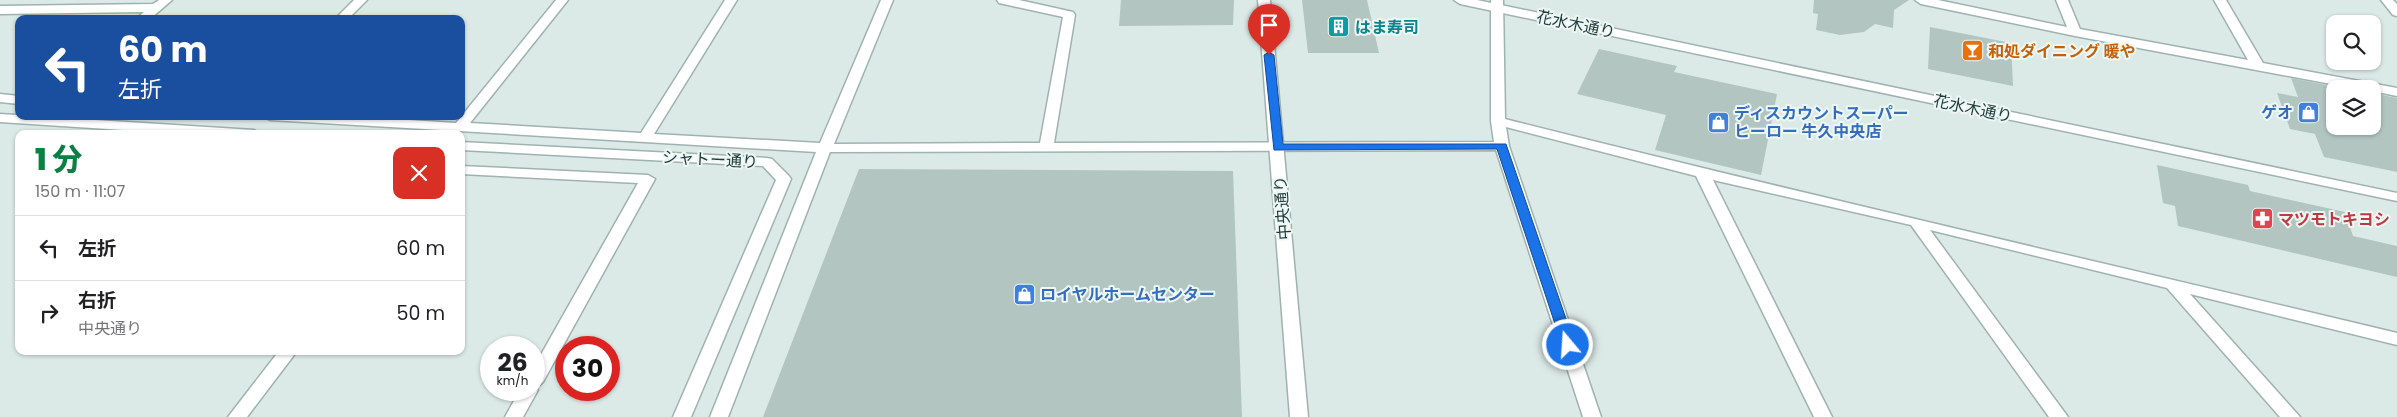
<!DOCTYPE html>
<html lang="ja">
<meta charset="utf-8">
<style>
body{margin:0;font-family:Poppins,"Noto Sans JP",sans-serif;background:#f6f6f6;color:#202124;height:100vh;display:flex;flex-direction:column;font-size:19px;white-space:nowrap}
*{box-sizing:border-box;margin:0}
p{font-size:16px;color:#757577}
.icon{flex:none;width:28px;height:28px;fill:none;stroke:currentColor;stroke-width:2;stroke-linecap:round;stroke-linejoin:round}
.map{position:relative;flex:1;overflow:hidden}
.side{position:absolute;left:15px;top:130px;width:450px;height:225px;display:flex;flex-direction:column;background:#fff;border-radius:10px;box-shadow:0 1px 4px #0004}
.side>*{flex:none}
.top-card{position:absolute;left:15px;top:15px;width:450px;height:105px;border-radius:10px;box-shadow:0 1px 4px #0004;background:#1a4fa0;color:#fff;overflow:hidden}
.tools{position:absolute;left:2326px;top:15px;display:grid;gap:10px}
.tools a{display:grid;place-items:center;width:55px;height:55px;border-radius:10px;background:#fff;box-shadow:0 1px 4px #0004;font-size:25px}
.speed{position:absolute;left:480px;top:336px;display:flex;gap:10px;font-size:25px;font-weight:700;text-align:center}
.speed>*{display:grid;place-content:center;width:65px;height:65px;border-radius:50%;background:#fff;box-shadow:0 1px 4px #0004;line-height:1}
.speed small{font-size:12px;font-weight:400}
.speed .limit{border:8px solid #d22;background:#fff;color:#111}
.pin{position:absolute;display:grid;place-items:center;width:42px;height:42px;color:#fff;margin:-51px -21px;border-radius:50% 50% 50% 0;rotate:-45deg;box-shadow:0 0 5px #0007}
.pin .icon{rotate:45deg}
.me{position:absolute;width:55px;margin:-28px;rotate:342deg;stroke-linejoin:round;filter:drop-shadow(0 0 4px #0008)}
.turn{display:flex;align-items:center;gap:18px;height:105px;padding:0 20px;font-size:22px}
.turn .icon{width:65px;height:65px;stroke-width:2.5}
.turn b{display:block;font-size:35px;line-height:42px}
.round{display:grid;place-items:center;flex:none;width:52px;height:52px;border-radius:10px;background:#f6f6f6}
.headline{display:flex;align-items:center;justify-content:space-between;height:85px;padding:0 20px}
h1{font-size:30px;font-weight:800;line-height:38px;color:#0b8043}
ul{padding:0;list-style:none}
li{display:flex;align-items:center;gap:15px;height:65px;padding:0 20px;border-top:1px solid #e0e0e0}
li div{flex:1}
li b{display:block;font-size:19px}
li em{font-style:normal}
.map>svg:first-child{display:block}
.building{fill:#b2c5c1}
.lines{fill:none;stroke-linecap:round;stroke-linejoin:round}
.pedestrian-casing{stroke:#9fb2b0;stroke-width:3}
.minor-casing{stroke:#9fb2b0;stroke-width:3}
.tertiary-casing{stroke:#9fb2b0;stroke-width:3}
.pedestrian{fill:#fff;fill-rule:evenodd}
.minor{fill:#fff;fill-rule:evenodd}
.tertiary{fill:#fff;fill-rule:evenodd}
.route{fill:#1a73e8;stroke:#114b97}
.labels{text-anchor:middle;stroke-width:4;stroke-linejoin:round;paint-order:stroke}
.street-label{font-size:16px;fill:#1e3a3a;stroke:#edf7f4}
.culture-label{font-size:16px;font-weight:bold;fill:#0d838f;stroke:#edf7f4;text-anchor:start}
.food-label{font-size:16px;font-weight:bold;fill:#c56008;stroke:#edf7f4;text-anchor:start}
.shop-label{font-size:16px;font-weight:bold;fill:#366cbe;stroke:#edf7f4;text-anchor:start}
.health-label{font-size:16px;font-weight:bold;fill:#be3a42;stroke:#edf7f4;text-anchor:start}
</style>
<div class="map">
<svg width="2397" height="417" viewBox="0 0 2397 417">
<rect width="100%" height="100%" fill="#dceae7"/>
<g class="building">
<polygon points="1121,0 1234,0 1233,25 1119,26"/>
<polygon points="1302,0 1367,0 1379,53 1308,53"/>
<polygon points="1814,0 1909,0 1894,10 1893,28 1875,24 1864,32 1840,35 1816,30 1818,14 1813,13"/>
<polygon points="1930,27 2011,43 2013,86 1928,69"/>
<polygon points="1599,49 1677,66 1674,72 1777,94 1761,175 1655,150 1666,115 1577,94"/>
<polygon points="2291,78 2346,89 2335,89 2335,126 2372,126 2372,93 2397,98 2397,172 2324,157 2315,134 2290,129 2277,93 2298,97"/>
<polygon points="2157,165 2248,185 2250,191 2345,212 2353,236 2397,246 2397,277 2178,226 2175,206 2163,203"/>
<polygon points="859,169 1233,171 1242,417 763,417"/>
</g>
<g class="lines">
<defs>
<g id="pedestrian">
<polygon points="0,114 254,130 261,134 184,134 0,122"/>
<polygon points="461,142 767,158 772,159 789,176 791,179 691,417 673,417 776,180 763,166 461,150"/>
</g>
<g id="minor">
<polygon points="159,0 172,0 150,19 136,19 144,12 0,14 0,6 153,4"/>
<polygon points="354,0 367,0 348,19 335,19"/>
<path d="M 556,0 L 568,0 L 470,123 L 641,133 L 725,0 L 737,0 L 654,134 L 820,143 L 881,0 L 893,0 L 834,144 L 1040,143 L 1063,17 L 999,3 L 997,0 L 1019,0 L 1073,12 L 1075,15 L 1054,143 L 1494,142 L 1491,121 L 1491,0 L 1503,0 L 1505,119 C 1801,194 2100,262 2397,333 L 2397,345 L 2190,294 L 2300,417 L 2280,417 L 2167,288 L 1930,230 L 2068,417 L 2049,417 L 1911,225 L 1713,180 L 1832,417 L 1814,417 L 1696,176 L 1506,127 L 1509,146 L 1601,417 L 1583,417 L 1496,150 L 830,152 L 728,417 L 710,417 L 816,152 L 270,120 L 263,116 L 346,116 L 456,123 Z"/>
<polygon points="1915,0 1938,0 2067,27 2056,0 2068,0 2080,29 2248,60 2214,0 2226,0 2263,63 2397,88 2397,96 2372,91 2372,89 2358,89 2075,36 1921,4"/>
<polygon points="2381,0 2393,0 2397,4 2397,16 2393,15"/>
<polygon points="0,94 19,96 19,104 0,102"/>
<polygon points="461,166 648,175 655,179 543,382 536,388 538,390 523,417 505,417 520,390 534,390 534,367 638,183 461,174"/>
<polygon points="279,351 297,351 247,417 228,417"/>
</g>
<g id="tertiary">
<polygon points="1258,0 1270,0 1308,417 1290,417"/>
<polygon points="1454,0 1477,0 2397,193 2397,201 1460,4"/>
</g>
</defs>
<use href="#pedestrian" class="pedestrian-casing"/>
<use href="#minor" class="minor-casing"/>
<use href="#tertiary" class="tertiary-casing"/>
<use href="#pedestrian" class="pedestrian"/>
<use href="#minor" class="minor"/>
<use href="#tertiary" class="tertiary"/>
</g>
<polygon class="route" points="1269,52 1274,55 1283,144 1506,144 1575,345 1573,348 1568,349 1562,345 1497,149 1274,150 1264,55"/>
<defs>
<symbol id="building-square" viewBox="-11 -11 22 22"><rect x="-9" y="-9" width="18" height="18" rx="4" fill="#0f9aa8" stroke="#edf7f4"/><path d="M-4-6H4V6H1V3H-1V6H-4ZM-2.5-4.3h1.7v1.8h-1.7ZM.8-4.3h1.7v1.8H.8ZM-2.5-1h1.7V.8h-1.7ZM.8-1h1.7V.8H.8Z" fill="#fff"/></symbol>
<symbol id="bar-square" viewBox="-11 -11 22 22"><rect x="-9" y="-9" width="18" height="18" rx="4" fill="#e8710a" stroke="#edf7f4"/><path d="M-6-5H6L.8 .8V4.5H3.5V6h-7V4.5H-.8V.8Z" fill="#fff"/></symbol>
<symbol id="shop-square" viewBox="-11 -11 22 22"><rect x="-9" y="-9" width="18" height="18" rx="4" fill="#3f7fe0" stroke="#edf7f4"/><path d="M-5-2.5h2.3a2.7 3.5 0 0 1 5.4 0H5L5.5 6h-11ZM-1.5-2.5h3a1.5 2.3 0 0 0-3 0Z" fill="#fff"/></symbol>
<symbol id="pharmacy-square" viewBox="-11 -11 22 22"><rect x="-9" y="-9" width="18" height="18" rx="4" fill="#e0444e" stroke="#edf7f4"/><path d="M-2-6h4v4h4v4h-4v4h-4v-4h-4v-4h4Z" fill="#fff"/></symbol>
</defs>
<g fill-rule="evenodd">
<use href="#building-square" x="1326" y="14" width="25" height="25"/>
<use href="#bar-square" x="1960" y="38" width="25" height="25"/>
<use href="#shop-square" x="2296" y="100" width="25" height="25"/>
<use href="#shop-square" x="1706" y="110" width="25" height="25"/>
<use href="#pharmacy-square" x="2250" y="206" width="25" height="25"/>
<use href="#shop-square" x="1012" y="282" width="25" height="25"/>
</g>
<g class="labels">
<g class="street-label">
<text transform="translate(1576 24) rotate(12)" y="6">花水木通り</text>
<text transform="translate(1973 108) rotate(12)" y="6">花水木通り</text>
<text transform="translate(710 159) rotate(3)" y="6">シャトー通り</text>
<text transform="translate(1282 208) rotate(-94)" y="6">中央通り</text>
</g>
<g class="culture-label">
<text x="1355" y="33">はま寿司</text>
</g>
<g class="food-label">
<text x="1988" y="57">和処ダイニング 暖や</text>
</g>
<g class="shop-label">
<text x="2293" y="118" text-anchor="end">ゲオ</text>
<text x="1734" y="119">ディスカウントスーパー<tspan x="1734" dy="18">ヒーロー 牛久中央店</tspan></text>
<text x="1040" y="300">ロイヤルホームセンター</text>
</g>
<g class="health-label">
<text x="2278" y="225">マツモトキヨシ</text>
</g>
</g>
</svg>
<div class="tools">
<a><svg class="icon" aria-label="search" viewBox="0 0 24 24"><circle cx="10" cy="10" r="6"/><path d="M15 15l6 6"/></svg></a>
<a><svg class="icon" aria-label="layers" viewBox="0 0 24 24"><path d="M12 4l9 5-9 5-9-5zM3 14l9 5 9-5"/></svg></a>
</div>
<div class="speed"><div>26<small>km/h</small></div><div class="limit">30</div></div>
<div class="pin" style="left:1269px;top:55px;background:#d93025"><svg class="icon" aria-label="arrive" viewBox="0 0 24 24"><path d="M6 21V4h12l-3 4 3 4H6"/></svg></div>
<svg class="me" style="left:1568px;top:345px" viewBox="-20 -20 40 40"><circle r="17" fill="#1a73e8" stroke="#fff" stroke-width="3"/><path d="M0-11L8 9 0 5-8 9z" fill="#fff"/></svg>
<div class="top-card">
<div class="turn"><svg class="icon" aria-label="left" viewBox="0 0 24 24"><path d="M17 20v-9H6M10 6l-5 5 5 5"/></svg><div><b>60 m</b>左折</div></div>
</div>
<section class="side">
<div class="headline"><div><h1>1 分</h1><p>150 m · 11:07</p></div><a class="round" style="background:#d93025;color:#fff"><svg class="icon" aria-label="close" viewBox="0 0 24 24"><path d="M6 6l12 12M18 6L6 18"/></svg></a></div>
<ul>
<li><svg class="icon" aria-label="left" viewBox="0 0 24 24"><path d="M17 20v-9H6M10 6l-5 5 5 5"/></svg><div><b>左折</b></div><em>60 m</em></li>
<li><svg class="icon" aria-label="right" viewBox="0 0 24 24"><path d="M7 20v-9h11M14 6l5 5-5 5"/></svg><div><b>右折</b><p>中央通り</p></div><em>50 m</em></li>
</ul>
</section>
</div>
